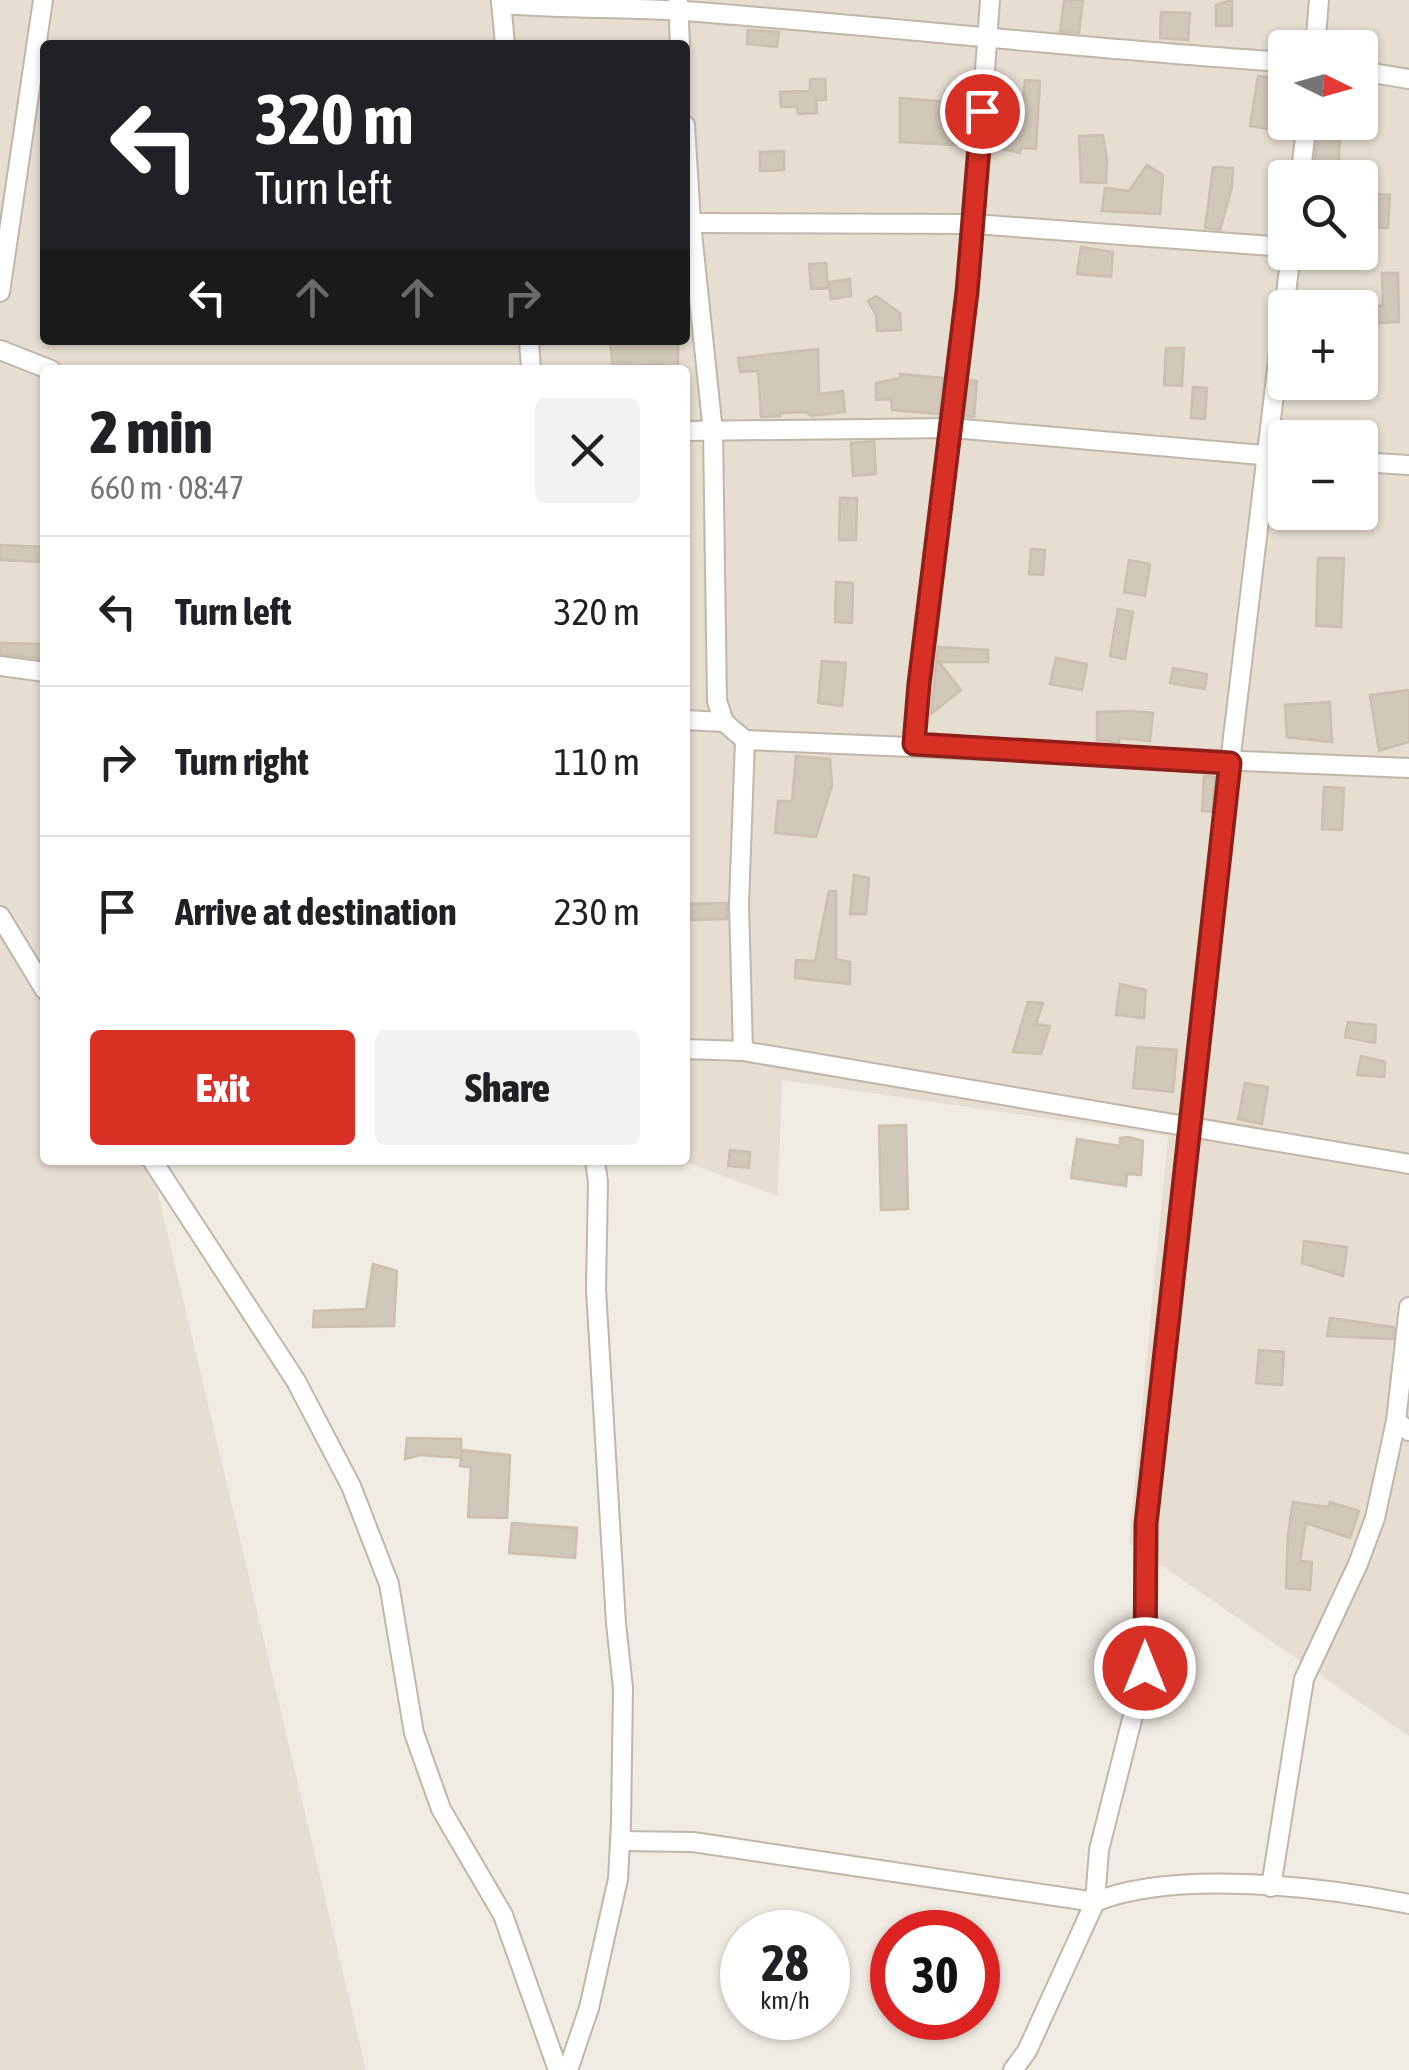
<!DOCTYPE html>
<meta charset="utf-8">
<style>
body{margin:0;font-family:"Asap Condensed",sans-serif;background:#f2f2f2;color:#202124;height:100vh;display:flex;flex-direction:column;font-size:38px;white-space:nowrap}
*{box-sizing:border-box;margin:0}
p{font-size:32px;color:#757577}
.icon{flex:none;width:55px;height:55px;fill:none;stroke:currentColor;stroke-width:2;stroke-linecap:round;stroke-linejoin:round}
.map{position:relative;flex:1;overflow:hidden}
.drawer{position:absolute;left:40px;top:365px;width:650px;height:800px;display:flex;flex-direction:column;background:#fff;border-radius:10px;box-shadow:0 2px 8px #0004}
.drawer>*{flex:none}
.hud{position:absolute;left:40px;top:40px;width:650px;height:305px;border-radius:10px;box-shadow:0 2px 8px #0004;background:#202124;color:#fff;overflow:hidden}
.needle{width:65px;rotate:95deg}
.tools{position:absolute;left:1268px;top:30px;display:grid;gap:20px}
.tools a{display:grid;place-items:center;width:110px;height:110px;border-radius:10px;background:#fff;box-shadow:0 2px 8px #0004;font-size:50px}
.speed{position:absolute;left:720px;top:1910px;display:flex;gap:20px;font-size:50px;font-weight:700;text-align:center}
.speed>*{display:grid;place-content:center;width:130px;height:130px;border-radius:50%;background:#fff;box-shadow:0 2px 8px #0004;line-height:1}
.speed small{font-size:25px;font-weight:400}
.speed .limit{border:15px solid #d22;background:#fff;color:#111}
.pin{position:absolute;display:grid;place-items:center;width:85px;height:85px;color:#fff;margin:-42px;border:5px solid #fff;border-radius:50%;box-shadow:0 2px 10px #0007}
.me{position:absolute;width:110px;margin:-55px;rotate:0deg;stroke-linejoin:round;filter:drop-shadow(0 0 8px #0008)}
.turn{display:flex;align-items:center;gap:35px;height:210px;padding:0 50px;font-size:45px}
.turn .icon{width:130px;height:130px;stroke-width:2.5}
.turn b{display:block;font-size:70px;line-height:85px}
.lanes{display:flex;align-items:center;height:95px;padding:0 50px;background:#0003;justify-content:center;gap:50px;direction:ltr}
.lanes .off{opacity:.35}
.round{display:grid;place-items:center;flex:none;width:105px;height:105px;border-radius:10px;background:#f2f2f2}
.head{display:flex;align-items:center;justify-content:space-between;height:170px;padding:0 50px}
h1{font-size:60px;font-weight:800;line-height:75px}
.action{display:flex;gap:20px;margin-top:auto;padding:20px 50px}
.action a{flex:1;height:115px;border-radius:10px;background:#d93025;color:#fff;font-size:40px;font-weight:800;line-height:115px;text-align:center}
.action a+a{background:#f2f2f2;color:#202124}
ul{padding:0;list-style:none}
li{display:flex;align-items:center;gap:30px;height:150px;padding:0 50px;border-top:2px solid #e0e0e0}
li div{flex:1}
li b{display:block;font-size:38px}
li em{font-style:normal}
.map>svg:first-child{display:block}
.residential{fill:#e5ded1;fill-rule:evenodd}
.building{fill:#d2c8b9;stroke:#ccbfad;stroke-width:2.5}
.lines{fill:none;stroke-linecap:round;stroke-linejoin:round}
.minor-casing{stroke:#bfb7a9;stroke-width:22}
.minor{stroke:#fff;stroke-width:18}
.route-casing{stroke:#8d1f18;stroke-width:25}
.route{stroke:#d93025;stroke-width:18}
</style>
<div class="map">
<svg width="1409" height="2070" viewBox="0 0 1409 2070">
<rect width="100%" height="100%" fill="#f1ece3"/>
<path class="residential" d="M 0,0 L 1409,0 L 1409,1736 L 1129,1543 L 1168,1136 L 782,1080 L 778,1196 L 680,1160 L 685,1160 L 685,370 L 45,370 L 45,1160 L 150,1160 L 366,2070 L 0,2070 ZM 45,45 L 685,45 L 685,340 L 45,340 ZM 1285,48 L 1360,48 L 1360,122 L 1285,122 ZM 1285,178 L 1360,178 L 1360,252 L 1285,252 ZM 1285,308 L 1360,308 L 1360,382 L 1285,382 ZM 1285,438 L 1360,438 L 1360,512 L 1285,512 Z"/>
<g class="building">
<polygon points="1064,0 1083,0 1079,33 1060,32"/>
<polygon points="1232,0 1232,26 1216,26 1216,5"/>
<polygon points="1161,12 1190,13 1188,40 1160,38"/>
<polygon points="748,30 779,32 777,47 747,44"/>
<polygon points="1258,76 1285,80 1285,132 1250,126"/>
<polygon points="810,79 825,79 826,100 816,100 817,113 798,114 797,107 781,107 780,92 810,91"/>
<polygon points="1025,80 1040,81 1036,149 1021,148 1020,153 993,147 997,111 1022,113"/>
<polygon points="900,98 960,103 956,145 900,142"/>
<polygon points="1103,135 1107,160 1106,183 1081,182 1079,136"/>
<polygon points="1318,136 1340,137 1338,173 1313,172"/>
<polygon points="784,151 784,170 760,171 760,152"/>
<polygon points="1147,165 1163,175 1160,214 1102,211 1105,188 1129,191"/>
<polygon points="1213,167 1233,168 1232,187 1220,230 1205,228"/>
<polygon points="1375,194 1390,195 1388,228 1373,227"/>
<polygon points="1081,247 1113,252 1111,277 1077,274"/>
<polygon points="826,263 828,288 811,289 809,264"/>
<polygon points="1382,273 1398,273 1399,322 1360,324 1360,305 1383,306"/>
<polygon points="850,279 851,296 831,299 829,282"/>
<polygon points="876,296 900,313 901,330 877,331 876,315 868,301"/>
<polygon points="610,340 678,340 678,370 664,370 663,364 613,368"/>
<polygon points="1166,348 1184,348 1182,386 1164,385"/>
<polygon points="818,349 819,394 843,391 845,412 811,416 806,412 780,413 780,416 761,417 758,371 740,372 738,358"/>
<polygon points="900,374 943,378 939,414 892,410 891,399 876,400 876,383 900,378"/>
<polygon points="968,380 977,381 974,417 964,416"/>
<polygon points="1193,387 1207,388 1205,419 1191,418"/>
<polygon points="874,441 876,474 853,476 851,443"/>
<polygon points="840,498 857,498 856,540 839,540"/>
<polygon points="0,545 45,547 45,562 0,560"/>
<polygon points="1031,549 1045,550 1043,575 1029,574"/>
<polygon points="1318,558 1344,558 1341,627 1316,626"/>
<polygon points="1129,560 1150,564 1145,596 1124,592"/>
<polygon points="836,582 853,583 852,623 835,622"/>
<polygon points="1118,609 1133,612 1125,659 1110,656"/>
<polygon points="0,643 45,644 45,659 0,654"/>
<polygon points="938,647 988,650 988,662 939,662 961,690 931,714"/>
<polygon points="1056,658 1087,664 1082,690 1050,684"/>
<polygon points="822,661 846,663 842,706 818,703"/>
<polygon points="1173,668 1207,674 1205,689 1170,683"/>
<polygon points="1409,690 1409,742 1379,751 1370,695"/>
<polygon points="1330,702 1332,742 1287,737 1285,705"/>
<polygon points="1131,711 1153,713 1150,741 1119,738 1119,743 1097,740 1097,712"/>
<polygon points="796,756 830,759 832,785 816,837 775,833 778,801 792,801"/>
<polygon points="1204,776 1216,777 1212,812 1202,811"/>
<polygon points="1324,787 1344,788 1342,830 1322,829"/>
<polygon points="854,875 869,878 866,914 850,914"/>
<polygon points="829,891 836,891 836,959 850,962 850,984 795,978 796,960 815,961"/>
<polygon points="727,903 727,919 685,920 685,904"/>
<polygon points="1120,984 1146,990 1144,1018 1116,1015"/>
<polygon points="1028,1002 1043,1003 1036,1024 1050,1026 1041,1054 1013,1052"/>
<polygon points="1348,1022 1376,1025 1375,1043 1345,1037"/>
<polygon points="1137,1047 1177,1050 1173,1092 1133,1088"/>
<polygon points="1361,1056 1385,1062 1384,1077 1357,1075"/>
<polygon points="1245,1083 1268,1087 1262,1124 1238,1119"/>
<polygon points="906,1125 908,1209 881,1210 879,1126"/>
<polygon points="1128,1137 1143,1141 1141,1175 1127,1174 1126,1186 1071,1178 1077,1139 1120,1146 1120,1138"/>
<polygon points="730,1150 750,1152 749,1168 728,1166"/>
<polygon points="1304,1241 1347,1247 1343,1276 1302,1263"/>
<polygon points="373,1264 397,1271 394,1326 313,1327 314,1311 366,1309"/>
<polygon points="1330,1318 1394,1327 1393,1339 1327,1336"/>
<polygon points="1259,1350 1284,1352 1282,1385 1256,1383"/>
<polygon points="407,1438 461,1439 461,1458 420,1455 405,1459"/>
<polygon points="462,1450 510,1455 507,1518 468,1517 471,1467 460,1466"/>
<polygon points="1293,1502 1328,1507 1330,1502 1359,1511 1350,1538 1306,1523 1300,1561 1312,1562 1310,1590 1286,1588 1288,1534"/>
<polygon points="512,1523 577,1528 575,1558 509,1553"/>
</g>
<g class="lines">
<defs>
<g id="minor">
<polyline points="501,0 505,45"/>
<polyline points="678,0 680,45"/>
<path d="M 501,4 C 562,9 623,7 684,11 C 885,26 1084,49 1285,62"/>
<polyline points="1315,48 1319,0"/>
<polyline points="1360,71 1409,79"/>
<polyline points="685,125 691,223 713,432 717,701 724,722 745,740 739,904 743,1051 685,1049"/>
<polyline points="1300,178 1307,122"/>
<polyline points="685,223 974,224 1285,247"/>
<polyline points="0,292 43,0"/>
<polyline points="529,340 531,370"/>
<polyline points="0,350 51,370"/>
<polyline points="685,431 952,428 1285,457"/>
<polyline points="1360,462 1409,465"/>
<polyline points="0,666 45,672"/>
<polyline points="685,720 724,722"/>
<polyline points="745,740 1409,768"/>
<polyline points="914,745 919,684 974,224 990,0"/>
<polyline points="0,916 45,990"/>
<polyline points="743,1051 1409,1164"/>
<polyline points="152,1160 296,1381 351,1486 389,1584 414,1733 441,1809 503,1915 558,2070"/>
<polyline points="1396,1421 1409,1307"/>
<path d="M 620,1841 L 693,1842 L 1095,1902 C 1175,1869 1324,1887 1409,1904"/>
<polyline points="1271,1887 1304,1679 1358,1564 1375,1518 1396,1421 1409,1431"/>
<polyline points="568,2070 589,2008 618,1879 621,1823 623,1688 616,1623 596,1289 598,1182 595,1160"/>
<polyline points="1013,2070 1027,2051 1095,1902 1099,1850 1145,1668 1146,1524 1230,763 1291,252"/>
</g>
</defs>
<use href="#minor" class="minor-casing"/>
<use href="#minor" class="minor"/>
</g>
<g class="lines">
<defs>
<polyline id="route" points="982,111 967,292 919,684 914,744 1230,763 1146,1524 1145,1668"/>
</defs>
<use href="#route" class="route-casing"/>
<use href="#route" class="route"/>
</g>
</svg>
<div class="tools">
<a><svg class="needle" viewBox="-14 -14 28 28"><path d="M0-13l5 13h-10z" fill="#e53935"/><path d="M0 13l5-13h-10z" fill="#757577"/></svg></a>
<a><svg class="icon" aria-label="search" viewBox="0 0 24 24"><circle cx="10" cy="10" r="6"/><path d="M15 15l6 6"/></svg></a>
<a>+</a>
<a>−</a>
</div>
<div class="speed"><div>28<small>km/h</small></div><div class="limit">30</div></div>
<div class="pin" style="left:982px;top:111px;background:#d93025"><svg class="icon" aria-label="arrive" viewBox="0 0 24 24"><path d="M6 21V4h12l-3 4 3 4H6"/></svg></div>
<svg class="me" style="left:1145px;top:1668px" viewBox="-20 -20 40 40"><circle r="17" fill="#d93025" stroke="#fff" stroke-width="3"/><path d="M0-11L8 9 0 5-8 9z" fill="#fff"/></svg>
<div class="hud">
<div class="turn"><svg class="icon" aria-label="left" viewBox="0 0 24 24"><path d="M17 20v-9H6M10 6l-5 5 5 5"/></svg><div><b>320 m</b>Turn left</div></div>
<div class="lanes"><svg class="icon" aria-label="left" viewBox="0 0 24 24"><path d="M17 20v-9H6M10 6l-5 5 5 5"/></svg><svg class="icon off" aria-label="ahead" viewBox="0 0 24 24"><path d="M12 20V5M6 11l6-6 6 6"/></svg><svg class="icon off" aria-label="ahead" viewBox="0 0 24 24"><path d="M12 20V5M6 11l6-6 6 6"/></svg><svg class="icon off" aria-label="right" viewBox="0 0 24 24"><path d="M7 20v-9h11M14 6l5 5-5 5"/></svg></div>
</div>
<section class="drawer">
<div class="head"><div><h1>2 min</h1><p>660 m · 08:47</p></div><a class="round"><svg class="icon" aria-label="close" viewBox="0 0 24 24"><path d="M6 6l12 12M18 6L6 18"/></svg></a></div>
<ul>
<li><svg class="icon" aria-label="left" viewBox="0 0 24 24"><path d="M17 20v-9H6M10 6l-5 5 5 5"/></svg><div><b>Turn left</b></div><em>320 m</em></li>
<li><svg class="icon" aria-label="right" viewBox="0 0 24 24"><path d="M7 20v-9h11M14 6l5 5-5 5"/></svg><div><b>Turn right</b></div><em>110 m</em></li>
<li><svg class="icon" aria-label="arrive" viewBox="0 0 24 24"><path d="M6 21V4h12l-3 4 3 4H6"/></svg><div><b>Arrive at destination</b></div><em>230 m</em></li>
</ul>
<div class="action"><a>Exit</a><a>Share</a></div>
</section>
</div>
